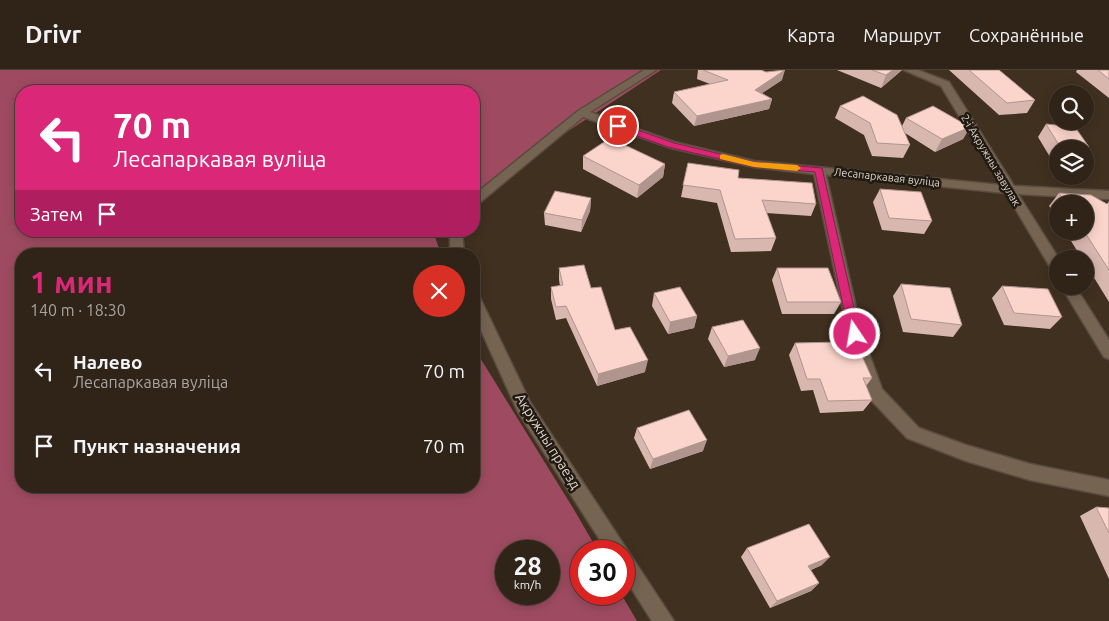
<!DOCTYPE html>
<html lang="ru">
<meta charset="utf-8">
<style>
body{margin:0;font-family:Ubuntu,sans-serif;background:#382c21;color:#f1f3f6;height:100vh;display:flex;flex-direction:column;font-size:19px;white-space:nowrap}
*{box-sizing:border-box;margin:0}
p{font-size:16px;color:#a8a4a2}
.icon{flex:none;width:28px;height:28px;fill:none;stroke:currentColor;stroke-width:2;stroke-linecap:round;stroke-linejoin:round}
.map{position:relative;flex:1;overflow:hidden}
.panel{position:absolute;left:15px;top:178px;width:465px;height:245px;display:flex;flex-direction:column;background:#302418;border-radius:20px;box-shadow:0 2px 12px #0003,0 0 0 1px #4b4137}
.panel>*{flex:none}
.banner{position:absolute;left:15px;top:15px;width:465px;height:152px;border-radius:20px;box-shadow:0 2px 12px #0003,0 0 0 1px #4b4137;background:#db2777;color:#fff;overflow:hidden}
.tools{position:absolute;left:1049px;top:15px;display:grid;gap:10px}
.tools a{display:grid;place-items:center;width:45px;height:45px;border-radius:50%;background:#302418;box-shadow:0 2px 12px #0003,0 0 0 1px #4b4137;font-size:25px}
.speed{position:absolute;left:495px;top:470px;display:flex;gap:10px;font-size:25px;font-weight:700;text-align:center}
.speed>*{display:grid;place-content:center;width:65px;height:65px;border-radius:50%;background:#302418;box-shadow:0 2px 12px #0003,0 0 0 1px #4b4137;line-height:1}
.speed small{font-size:12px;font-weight:400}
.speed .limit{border:8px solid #d22;background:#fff;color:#111}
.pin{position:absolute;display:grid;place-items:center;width:42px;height:42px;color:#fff;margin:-21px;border:2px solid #fff;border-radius:50%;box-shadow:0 1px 5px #0007}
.me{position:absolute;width:55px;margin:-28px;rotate:348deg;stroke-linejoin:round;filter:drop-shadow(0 0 4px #0008)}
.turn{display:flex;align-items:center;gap:18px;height:105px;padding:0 15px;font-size:22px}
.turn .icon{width:65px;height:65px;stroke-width:2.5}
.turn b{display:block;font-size:35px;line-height:42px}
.then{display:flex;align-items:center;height:48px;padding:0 15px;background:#0003;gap:10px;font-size:19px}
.round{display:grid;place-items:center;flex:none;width:52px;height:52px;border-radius:26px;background:#382c21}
.summary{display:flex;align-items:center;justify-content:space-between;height:85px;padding:0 15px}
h1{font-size:30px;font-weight:600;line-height:38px;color:#db2777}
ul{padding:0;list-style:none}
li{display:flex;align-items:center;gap:15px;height:75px;padding:0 15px}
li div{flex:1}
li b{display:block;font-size:19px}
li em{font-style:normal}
header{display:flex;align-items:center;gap:30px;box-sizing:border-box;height:70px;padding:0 25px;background:#302418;border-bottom:1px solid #4b4137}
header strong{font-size:24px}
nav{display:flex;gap:28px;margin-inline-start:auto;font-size:18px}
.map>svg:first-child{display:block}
.forest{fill:#9e4b61;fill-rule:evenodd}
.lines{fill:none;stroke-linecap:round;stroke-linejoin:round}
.minor-casing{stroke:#5a4c3e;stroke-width:3}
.minor{fill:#766452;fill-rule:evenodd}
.wall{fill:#d8b7af}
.shaded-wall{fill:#b0958e}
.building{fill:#fbd5cb;stroke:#b0958e}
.route{fill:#db2777;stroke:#8e194d}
.slow{fill:#f59e0b}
.labels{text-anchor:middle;stroke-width:5;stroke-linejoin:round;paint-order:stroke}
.far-street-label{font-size:11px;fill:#dcd2c8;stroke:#211a13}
.street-label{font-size:14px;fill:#dcd2c8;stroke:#211a13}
</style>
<header>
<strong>Drivr</strong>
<nav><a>Карта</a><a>Маршрут</a><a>Сохранённые</a></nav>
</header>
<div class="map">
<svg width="1109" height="551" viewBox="0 0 1109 551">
<rect width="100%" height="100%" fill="#403020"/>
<path class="forest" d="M 0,0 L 661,0 L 474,123 L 474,21 L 21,21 L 21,161 L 433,161 L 441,184 L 21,184 L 21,416 L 474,416 L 474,278 L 573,438 L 598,481 L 581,481 L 581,524 L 621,524 L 637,551 L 0,551 ZM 506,481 L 549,481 L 549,524 L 506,524 Z"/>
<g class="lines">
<defs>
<g id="minor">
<polygon points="644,0 656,0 590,42 674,72 754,91 1001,115 941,16 904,0 918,0 949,12 1014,116 1109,121 1109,129 1018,124 1059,189 1058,204 1053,202 1006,123 826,105 862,264 882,319 919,358 966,375 1030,394 1109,410 1109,426 1030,410 966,391 907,368 869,328 848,264 814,104 754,97 671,78 583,47 478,134 474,135 474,125 578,41"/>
<polygon points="450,161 462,161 464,184 450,184"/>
<polygon points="1061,216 1075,216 1109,270 1109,289 1104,287"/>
<polygon points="474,225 479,226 481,230 530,332 674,551 652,551 624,507 624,481 607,481 518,342 474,245"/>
</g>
</defs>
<use href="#minor" class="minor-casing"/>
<use href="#minor" class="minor"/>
</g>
<g class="wall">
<polygon points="698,0 761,0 782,10 762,23 772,29 769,39 694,56 672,33 674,22 710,14 697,9"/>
<polygon points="837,0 902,0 881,18"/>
<polygon points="949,0 999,0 1035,30 1027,43 999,45"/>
<polygon points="1077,0 1109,0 1109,28 1076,2"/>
<polygon points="840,36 902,56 906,48 970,57 963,69 935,82 905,63 910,75 903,88 872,86 864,65 835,48"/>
<polygon points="1046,54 1089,77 1085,82 1085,79 1058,79 1058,88 1050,87 1038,67"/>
<polygon points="583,86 665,94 663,107 637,128 583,99"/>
<polygon points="688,93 738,108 816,134 811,146 766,143 776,168 771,181 731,182 717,133 681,127"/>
<polygon points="880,119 932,151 924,164 882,160 873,132"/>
<polygon points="1059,123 1107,134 1109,131 1109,232 1085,193 1085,189 1082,189 1065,161 1085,161 1085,134 1058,134 1058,149 1049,136"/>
<polygon points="591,128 590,141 581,162 545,155 544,143"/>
<polygon points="559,198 591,218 615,260 645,302 597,316 566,248 556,250 551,229 551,217 560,216 559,210"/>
<polygon points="777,198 841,232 834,244 782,244 772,210"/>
<polygon points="901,214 962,255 953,267 903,262 893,226"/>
<polygon points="1002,216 1062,247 1050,259 1004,255 992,228"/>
<polygon points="654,223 697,246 694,258 668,264 652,236"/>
<polygon points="712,257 755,290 724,297 708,269"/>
<polygon points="795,273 872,308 866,316 872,330 863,341 820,343 813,320 801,321 789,285"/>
<polygon points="637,358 703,381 650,399 634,368"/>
<polygon points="1096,437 1109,438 1109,509 1080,446"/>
<polygon points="747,478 822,495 811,500 819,513 811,521 770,538 741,487"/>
</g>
<g class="shaded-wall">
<polygon points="785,0 782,10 752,30 755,20"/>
<polygon points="893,0 902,0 881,18 886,5"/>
<polygon points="772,29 769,39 694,56 697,46"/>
<polygon points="970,57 963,69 935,82 942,69"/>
<polygon points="665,94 663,107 637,128 639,115"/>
<polygon points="591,128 590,141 581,162 582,150"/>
<polygon points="697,246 694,258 668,264 670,252"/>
<polygon points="760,278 755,290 724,297 728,286"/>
<polygon points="648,290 645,302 597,316 598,304"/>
<polygon points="707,370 703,381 650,399 653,389"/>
<polygon points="830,487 822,495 800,504 808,496"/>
<polygon points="819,513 811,521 770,538 777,531"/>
</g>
<g class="building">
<polygon points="703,0 761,0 766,2 785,0 755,20 772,29 697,46 674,22 728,10"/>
<polygon points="872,0 893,0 886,5"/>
<polygon points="969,0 999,0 1035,30 1007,33"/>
<polygon points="1098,0 1109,0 1109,9"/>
<polygon points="863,26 897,45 910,75 877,73 870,53 840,36"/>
<polygon points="933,36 970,57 942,69 906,48"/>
<polygon points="1046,54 1075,57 1089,77 1059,75"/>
<polygon points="610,68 665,94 639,115 583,86"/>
<polygon points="688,93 739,100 738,108 812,113 816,134 762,130 776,168 735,169 720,120 683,115"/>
<polygon points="880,119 921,122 932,151 889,148"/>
<polygon points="555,121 591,128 582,150 544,143"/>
<polygon points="1059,123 1091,125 1107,134 1109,132 1109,200 1084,161 1085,161 1085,134 1066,134"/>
<polygon points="584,195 591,218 601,217 615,260 630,257 648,290 598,304 566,236 556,237 551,217 563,215 559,198"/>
<polygon points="777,198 828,198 841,232 787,232"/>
<polygon points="901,214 950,218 962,255 911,249"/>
<polygon points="1002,216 1048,219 1062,247 1014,243"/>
<polygon points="680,217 697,246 670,252 654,223"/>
<polygon points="743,250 760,278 728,286 712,257"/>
<polygon points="840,272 846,286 862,286 872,308 863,308 872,330 828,331 820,309 807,309 795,273"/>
<polygon points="689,340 707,370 653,389 637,358"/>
<polygon points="1096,437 1109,438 1109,463"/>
<polygon points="809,454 830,487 808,496 819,513 777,531 747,478"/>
</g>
<polygon class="route" points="618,53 674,73 754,92 822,98 860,264 859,267 851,267 849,264 815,102 754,97 668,77 615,58 614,56"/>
<polygon class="slow" points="723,84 754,92 797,95 801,98 797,101 754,97 720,89 720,85"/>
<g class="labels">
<g class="far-street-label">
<text transform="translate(991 90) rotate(59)" y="4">2-і Акружны завулак</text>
<text transform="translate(887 107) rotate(6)" y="4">Лесапаркавая вуліца</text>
</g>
<g class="street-label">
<text transform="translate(548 371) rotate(58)" y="5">Акружны праезд</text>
</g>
</g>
</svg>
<div class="tools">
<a><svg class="icon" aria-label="search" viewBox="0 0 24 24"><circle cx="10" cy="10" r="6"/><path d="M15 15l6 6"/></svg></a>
<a><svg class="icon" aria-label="layers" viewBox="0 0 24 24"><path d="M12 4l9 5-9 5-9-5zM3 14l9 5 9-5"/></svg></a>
<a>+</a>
<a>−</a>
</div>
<div class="speed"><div>28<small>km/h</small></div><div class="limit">30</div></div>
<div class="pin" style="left:618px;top:56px;background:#d93025"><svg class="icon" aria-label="arrive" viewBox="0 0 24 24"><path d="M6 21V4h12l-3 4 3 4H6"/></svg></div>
<svg class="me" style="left:855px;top:264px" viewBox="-20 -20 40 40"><circle r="17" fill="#db2777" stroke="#fff" stroke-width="3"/><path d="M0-11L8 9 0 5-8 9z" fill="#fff"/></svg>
<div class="banner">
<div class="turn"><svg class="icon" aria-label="left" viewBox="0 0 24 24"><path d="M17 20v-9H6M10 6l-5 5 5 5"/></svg><div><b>70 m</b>Лесапаркавая вуліца</div></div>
<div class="then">Затем<svg class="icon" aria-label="arrive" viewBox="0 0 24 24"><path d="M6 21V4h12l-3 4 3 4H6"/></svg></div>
</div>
<section class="panel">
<div class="summary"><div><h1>1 мин</h1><p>140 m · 18:30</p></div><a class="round" style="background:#d93025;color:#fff"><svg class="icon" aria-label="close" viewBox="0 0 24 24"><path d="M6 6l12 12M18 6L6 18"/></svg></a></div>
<ul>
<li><svg class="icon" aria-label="left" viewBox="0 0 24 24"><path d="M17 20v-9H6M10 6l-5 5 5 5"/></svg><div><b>Налево</b><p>Лесапаркавая вуліца</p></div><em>70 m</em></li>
<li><svg class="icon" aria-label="arrive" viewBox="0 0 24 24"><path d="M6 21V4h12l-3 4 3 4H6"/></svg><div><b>Пункт назначения</b></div><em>70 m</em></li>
</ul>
</section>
</div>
